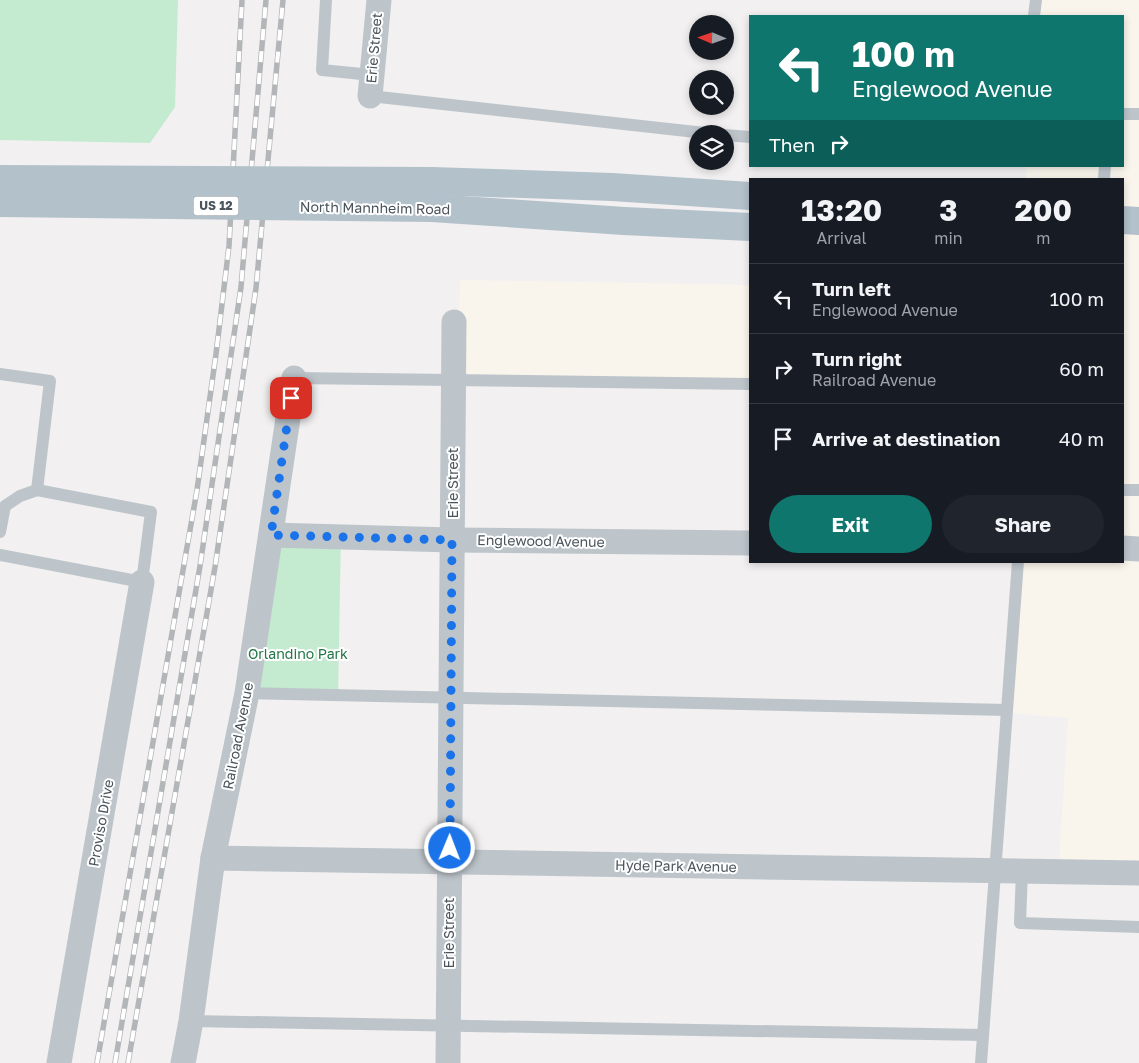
<!DOCTYPE html>
<style>
body{margin:0;font-family:"Golos Text",sans-serif;background:#20242c;color:#f1f3f6;height:100vh;display:flex;flex-direction:column;font-size:19px;white-space:nowrap}
*{box-sizing:border-box;margin:0}
p{font-size:16px;color:#9ea1a6}
.icon{flex:none;width:28px;height:28px;fill:none;stroke:currentColor;stroke-width:2;stroke-linecap:round;stroke-linejoin:round}
.map{position:relative;flex:1;overflow:hidden}
.drawer{position:absolute;left:749px;top:178px;width:375px;height:385px;display:flex;flex-direction:column;background:#171b24;border-radius:0px;box-shadow:0 2px 8px #0003}
.drawer>*{flex:none}
.top-card{position:absolute;left:749px;top:15px;width:375px;height:152px;border-radius:0px;box-shadow:0 2px 8px #0003;background:#0f766e;color:#fff;overflow:hidden}
.needle{width:32px;rotate:272deg}
.fabs{position:absolute;left:689px;top:15px;display:grid;gap:10px}
.fabs a{display:grid;place-items:center;width:45px;height:45px;border-radius:50%;background:#171b24;box-shadow:0 2px 8px #0003;font-size:25px}
.pin{position:absolute;display:grid;place-items:center;width:42px;height:42px;color:#fff;margin:-21px;border-radius:10px;box-shadow:0 2px 8px #0006}
.me{position:absolute;width:55px;margin:-28px;rotate:1deg;stroke-linejoin:round;filter:drop-shadow(0 0 4px #0008)}
.turn{display:flex;align-items:center;gap:18px;height:105px;padding:0 20px;font-size:22px}
.turn .icon{width:65px;height:65px;stroke-width:2.5}
.turn b{display:block;font-size:35px;line-height:42px}
.then{display:flex;align-items:center;height:48px;padding:0 20px;background:#0003;gap:10px;font-size:19px}
.eta{display:flex;justify-content:space-evenly;align-items:center;height:85px;text-align:center}
.eta b{font-size:30px;font-weight:700;line-height:35px}
.action{display:flex;gap:10px;margin-top:auto;padding:10px 20px}
.action a{flex:1;height:58px;border-radius:30px;background:#0f766e;color:#fff;font-size:20px;font-weight:700;line-height:58px;text-align:center}
.action a+a{background:#20242c;color:#f1f3f6}
ul{padding:0;list-style:none}
li{display:flex;align-items:center;gap:15px;height:70px;padding:0 20px;border-top:1px solid #363941}
li div{flex:1}
li b{display:block;font-size:19px}
li em{font-style:normal}
.map>svg:first-child{display:block}
.commercial{fill:#faf5ec}
.green{fill:#c4ead0}
.lines{fill:none;stroke-linecap:round;stroke-linejoin:round}
.service{stroke:#bdc5cb;stroke-width:12}
.minor{stroke:#bdc5cb;stroke-width:25}
.primary{stroke:#b3c1cb;stroke-width:28}
.rail-casing{stroke:#b3b6b9;stroke-width:5.5}
.rail{stroke:#fff;stroke-width:4;stroke-dasharray:11;stroke-linecap:butt}
.primary-bridge{stroke:#b3c1cb;stroke-width:28}
.route{stroke:#1a73e8;stroke-width:9;stroke-dasharray:0 16.2}
.labels{text-anchor:middle;stroke-width:4;stroke-linejoin:round;paint-order:stroke}
.shield{fill:#fff;stroke:#80878c;stroke-width:1}
.shield-label{font-size:12px;font-weight:bold;fill:#4a545b}
.street-label{font-size:14px;fill:#4a545b;stroke:#fff}
.park-label{font-size:14px;fill:#227545;stroke:#fff}
</style>
<div class="map">
<svg width="1139" height="1063" viewBox="0 0 1139 1063">
<rect width="100%" height="100%" fill="#f2f0f0"/>
<g class="commercial">
<polygon points="1042,0 1139,0 1139,214 1123,214 1122,179 1026,179 1027,166 1122,166 1122,16 1040,16"/>
<polygon points="1122,225 1139,226 1139,863 1059,863 1068,718 1009,713 1021,561 1122,561"/>
<polygon points="460,280 750,285 750,390 457,385"/>
</g>
<g class="green">
<polygon points="0,0 178,0 175,107 150,143 0,140"/>
<polygon points="274,531 341,533 338,698 250,697"/>
</g>
<g class="lines">
<g class="service">
<polyline points="326,0 322,70 372,75"/>
<polyline points="1034,16 1036,0"/>
<polyline points="370,96 714,134"/>
<polyline points="1122,114 1139,114"/>
<polyline points="725,135 750,137"/>
<polyline points="1104,179 1105,166"/>
<polyline points="0,374 50,381 37,490 151,512 142,582 0,555"/>
<polyline points="294,378 750,384"/>
<polyline points="1122,490 1139,490"/>
<polyline points="0,532 5,506 20,496 37,490"/>
<polyline points="247,693 1007,710"/>
<polyline points="1022,871 1020,923 1139,927"/>
<polyline points="191,1021 983,1035"/>
<polyline points="981,1063 1018,561"/>
</g>
<g class="minor">
<polyline points="370,96 379,0"/>
<polyline points="271,535 452,540 750,543"/>
<polyline points="1122,548 1139,549"/>
<polyline points="213,858 1139,873"/>
<polyline points="59,1063 142,582"/>
<polyline points="183,1063 191,1021 213,858 247,693 294,378"/>
<polyline points="448,1063 454,322"/>
</g>
<g class="primary">
<polyline points="431,181 612,187 750,196"/>
<polyline points="432,208 624,221 750,227"/>
<polyline points="1122,220 1139,221"/>
</g>
<defs>
<g id="rail">
<polyline points="97,1063 197,490 216,354 229,246 242,0"/>
<polyline points="115,1063 200,566 241,287 266,0"/>
<polyline points="128,1063 215,567 256,288 283,0"/>
</g>
</defs>
<use href="#rail" class="rail-casing"/>
<use href="#rail" class="rail"/>
<g class="primary-bridge">
<polyline points="0,179 431,181"/>
<polyline points="0,203 432,208"/>
</g>
</g>
<g class="lines">
<polyline class="route" points="291,398 271,535 452,540 450,848"/>
</g>
<g class="labels">
<rect class="shield" x="193.5" y="196.5" width="45" height="19" rx="4"/>
<g class="shield-label">
<text x="216" y="210">US 12</text>
</g>
<g class="street-label">
<text transform="translate(374 48) rotate(-85)" y="5">Erie Street</text>
<text transform="translate(375 208) rotate(1)" y="5">North Mannheim Road</text>
<text transform="translate(453 483) rotate(-90)" y="5">Erie Street</text>
<text transform="translate(541 541) rotate(1)" y="5">Englewood Avenue</text>
<text transform="translate(238 736) rotate(-79)" y="5">Railroad Avenue</text>
<text transform="translate(101 823) rotate(-80)" y="5">Proviso Drive</text>
<text transform="translate(676 866) rotate(1)" y="5">Hyde Park Avenue</text>
<text transform="translate(449 933) rotate(-90)" y="5">Erie Street</text>
</g>
<g class="park-label">
<text x="298" y="659">Orlandino Park</text>
</g>
</g>
</svg>
<div class="fabs">
<a><svg class="needle" viewBox="-14 -14 28 28"><path d="M0-13l5 13h-10z" fill="#e53935"/><path d="M0 13l5-13h-10z" fill="#9ea1a6"/></svg></a>
<a><svg class="icon" aria-label="search" viewBox="0 0 24 24"><circle cx="10" cy="10" r="6"/><path d="M15 15l6 6"/></svg></a>
<a><svg class="icon" aria-label="layers" viewBox="0 0 24 24"><path d="M12 4l9 5-9 5-9-5zM3 14l9 5 9-5"/></svg></a>
</div>
<div class="pin" style="left:291px;top:398px;background:#d93025"><svg class="icon" aria-label="arrive" viewBox="0 0 24 24"><path d="M6 21V4h12l-3 4 3 4H6"/></svg></div>
<svg class="me" style="left:450px;top:848px" viewBox="-20 -20 40 40"><circle r="17" fill="#1a73e8" stroke="#fff" stroke-width="3"/><path d="M0-11L8 9 0 5-8 9z" fill="#fff"/></svg>
<div class="top-card">
<div class="turn"><svg class="icon" aria-label="left" viewBox="0 0 24 24"><path d="M17 20v-9H6M10 6l-5 5 5 5"/></svg><div><b>100 m</b>Englewood Avenue</div></div>
<div class="then">Then<svg class="icon" aria-label="right" viewBox="0 0 24 24"><path d="M7 20v-9h11M14 6l5 5-5 5"/></svg></div>
</div>
<section class="drawer">
<div class="eta">
<div><b>13:20</b><p>Arrival</p></div>
<div><b>3</b><p>min</p></div>
<div><b>200</b><p>m</p></div>
</div>
<ul>
<li><svg class="icon" aria-label="left" viewBox="0 0 24 24"><path d="M17 20v-9H6M10 6l-5 5 5 5"/></svg><div><b>Turn left</b><p>Englewood Avenue</p></div><em>100 m</em></li>
<li><svg class="icon" aria-label="right" viewBox="0 0 24 24"><path d="M7 20v-9h11M14 6l5 5-5 5"/></svg><div><b>Turn right</b><p>Railroad Avenue</p></div><em>60 m</em></li>
<li><svg class="icon" aria-label="arrive" viewBox="0 0 24 24"><path d="M6 21V4h12l-3 4 3 4H6"/></svg><div><b>Arrive at destination</b></div><em>40 m</em></li>
</ul>
<div class="action"><a>Exit</a><a>Share</a></div>
</section>
</div>
